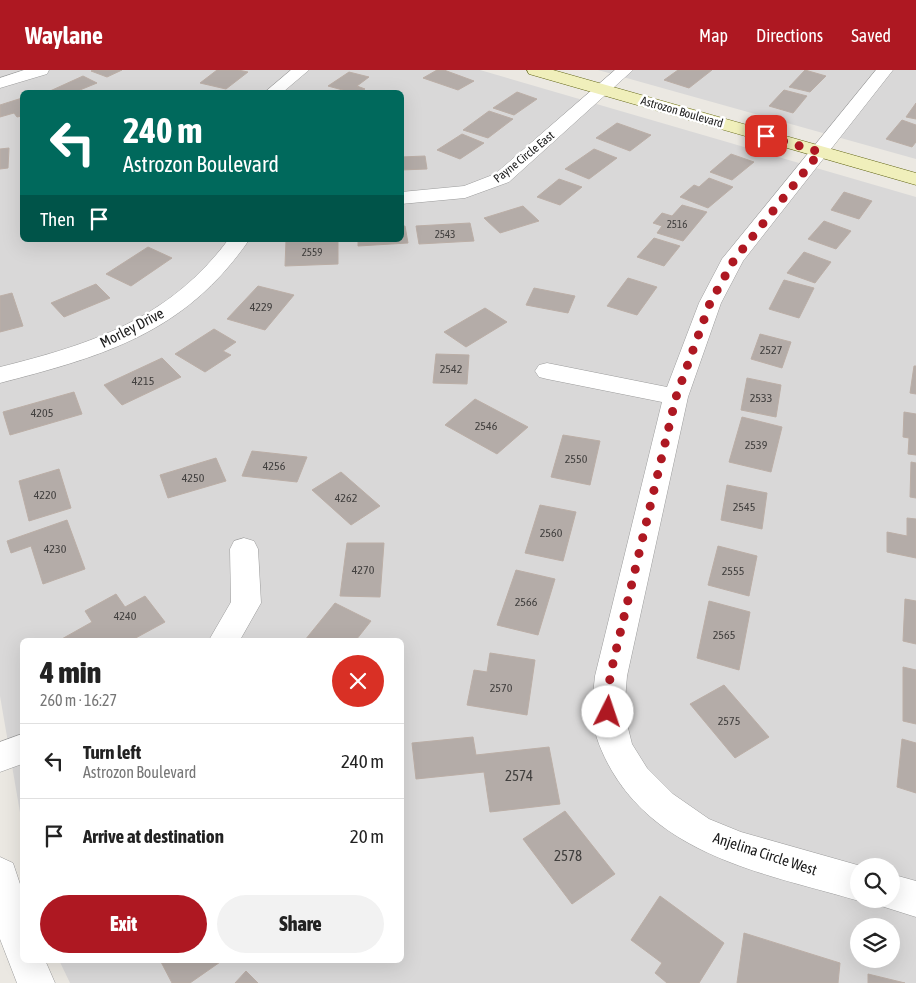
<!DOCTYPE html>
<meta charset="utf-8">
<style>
body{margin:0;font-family:"Asap Condensed",sans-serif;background:#f2f2f2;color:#222;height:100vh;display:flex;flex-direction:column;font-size:19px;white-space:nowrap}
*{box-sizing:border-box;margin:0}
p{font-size:16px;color:#767676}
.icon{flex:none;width:28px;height:28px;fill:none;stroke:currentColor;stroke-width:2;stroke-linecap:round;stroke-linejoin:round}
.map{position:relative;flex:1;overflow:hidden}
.side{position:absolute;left:20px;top:568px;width:384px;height:325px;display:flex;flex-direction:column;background:#fff;border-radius:8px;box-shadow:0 5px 20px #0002}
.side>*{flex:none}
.hud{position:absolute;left:20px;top:20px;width:384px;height:152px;border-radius:8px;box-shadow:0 5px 20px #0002;background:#00695c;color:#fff;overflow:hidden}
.buttons{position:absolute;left:850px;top:788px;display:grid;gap:10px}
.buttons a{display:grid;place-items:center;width:50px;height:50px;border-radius:50%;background:#fff;box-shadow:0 5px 20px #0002;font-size:25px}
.pin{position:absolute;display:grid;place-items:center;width:42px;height:42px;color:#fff;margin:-21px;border-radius:10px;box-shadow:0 2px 8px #0006}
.me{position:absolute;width:55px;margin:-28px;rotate:4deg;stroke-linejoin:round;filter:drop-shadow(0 0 4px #0008)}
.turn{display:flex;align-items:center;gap:18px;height:105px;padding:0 20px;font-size:22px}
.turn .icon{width:65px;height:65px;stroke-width:2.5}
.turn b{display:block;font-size:35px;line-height:42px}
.then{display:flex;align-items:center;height:48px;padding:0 20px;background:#0003;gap:10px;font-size:19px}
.round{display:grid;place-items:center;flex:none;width:52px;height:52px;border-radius:26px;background:#f2f2f2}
.summary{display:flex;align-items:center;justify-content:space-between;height:85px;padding:0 20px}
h1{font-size:30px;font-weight:800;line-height:38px}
.cta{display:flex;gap:10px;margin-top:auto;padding:10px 20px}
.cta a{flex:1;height:58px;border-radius:30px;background:#ae1822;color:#fff;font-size:20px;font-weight:800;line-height:58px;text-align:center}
.cta a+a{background:#f2f2f2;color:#222}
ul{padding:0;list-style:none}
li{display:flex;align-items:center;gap:15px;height:75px;padding:0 20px;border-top:1px solid #e0e0e0}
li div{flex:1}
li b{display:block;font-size:19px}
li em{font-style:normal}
header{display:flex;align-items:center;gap:30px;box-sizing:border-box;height:70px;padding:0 25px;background:#ae1822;color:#fff}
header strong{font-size:24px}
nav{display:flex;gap:28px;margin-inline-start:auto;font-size:18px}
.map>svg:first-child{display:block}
.residential{fill:#d9d8d8;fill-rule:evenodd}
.building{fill:#b4aca8;stroke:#bbaea6}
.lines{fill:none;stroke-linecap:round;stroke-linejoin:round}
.street-casing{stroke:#9c9c9c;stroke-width:1}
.secondary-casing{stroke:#5f6312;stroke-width:1}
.street{fill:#fff;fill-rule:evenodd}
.secondary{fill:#f0efbb;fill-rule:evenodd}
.route{stroke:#ae1822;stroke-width:9;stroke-dasharray:0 16.2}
.labels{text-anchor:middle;stroke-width:5;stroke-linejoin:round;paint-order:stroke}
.far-number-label{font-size:11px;fill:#413f3e}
.far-street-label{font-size:12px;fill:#1b1b1b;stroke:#fff}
.number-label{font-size:12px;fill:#413f3e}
.street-label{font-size:15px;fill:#1b1b1b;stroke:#fff}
.near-number-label{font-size:15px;fill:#413f3e}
</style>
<header>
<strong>Waylane</strong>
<nav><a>Map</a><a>Directions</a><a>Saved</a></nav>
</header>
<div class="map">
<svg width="916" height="913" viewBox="0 0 916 913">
<rect width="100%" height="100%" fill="#ebe8e2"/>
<g class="residential">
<path d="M 0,0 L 480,0 L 916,127 L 916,913 L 70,913 L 59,890 L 401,890 L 401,570 L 22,570 L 22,754 L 0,626 ZM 22,22 L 401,22 L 401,170 L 22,170 ZM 859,796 L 891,796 L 891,829 L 859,829 ZM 859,856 L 891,856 L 891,889 L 859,889 Z"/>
<polygon points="596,0 916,0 916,89 598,0"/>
</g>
<g class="building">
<polygon points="93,0 122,0 107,7 91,1"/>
<polygon points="217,0 238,0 248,2 226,19 200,13"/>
<polygon points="437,0 444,0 474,11 458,20 423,8"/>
<polygon points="678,0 712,0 689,18 664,10"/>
<polygon points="805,0 826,6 810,22 789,17"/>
<polygon points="349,2 369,7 357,16 365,19 359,22 350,22 328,16"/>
<polygon points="83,6 97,13 75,22 50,21"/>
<polygon points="784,20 807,26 793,43 769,36"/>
<polygon points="517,22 537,29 514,45 493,38"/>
<polygon points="22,28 22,46 17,47 14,43 0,47 0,35"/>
<polygon points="916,33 916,49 906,47"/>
<polygon points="489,41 513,49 488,68 463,60"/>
<polygon points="902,50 916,55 916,72 912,77 886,69"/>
<polygon points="617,53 651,65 630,81 596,68"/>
<polygon points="462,64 484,73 460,89 437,80"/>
<polygon points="9,78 8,98 0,99 0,79"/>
<polygon points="594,79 617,88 589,109 565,99"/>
<polygon points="731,84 754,92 732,110 710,102"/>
<polygon points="425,86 427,99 401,100 401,87"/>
<polygon points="709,108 733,117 708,138 680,127 694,115 699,117"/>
<polygon points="559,109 582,117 560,135 537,127"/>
<polygon points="844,122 872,131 859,149 831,140"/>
<polygon points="682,135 707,142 683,171 657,163 662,156 653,153 662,143 672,146"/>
<polygon points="523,136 539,151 500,163 484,148"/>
<polygon points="824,151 851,161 836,179 808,169"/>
<polygon points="470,153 474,171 419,174 416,156"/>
<polygon points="401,156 405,156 408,173 358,176 358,170 401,170"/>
<polygon points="654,168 680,176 664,196 637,187"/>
<polygon points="286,170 338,170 338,194 285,196"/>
<polygon points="148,177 172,188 131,216 106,204"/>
<polygon points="804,182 831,192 815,213 787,203"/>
<polygon points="628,208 657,217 637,245 607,236"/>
<polygon points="784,210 814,218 799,248 769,239"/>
<polygon points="96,214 110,228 64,247 51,233"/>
<polygon points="258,216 294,225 265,260 227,249"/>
<polygon points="534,218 575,226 568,243 526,235"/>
<polygon points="12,223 23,256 0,262 0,226"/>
<polygon points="485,238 507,252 466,277 444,262"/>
<polygon points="214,259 236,272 223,281 231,285 205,302 175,284"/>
<polygon points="760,264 791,272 782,298 751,289"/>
<polygon points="436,284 469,285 467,314 433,313"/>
<polygon points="162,288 181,307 122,335 104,315"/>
<polygon points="914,296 916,296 916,324 910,323"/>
<polygon points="747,308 781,315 776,347 741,340"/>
<polygon points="74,322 82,344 10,365 3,342"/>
<polygon points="475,329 528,357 497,384 445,355"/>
<polygon points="904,342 916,344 916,385 908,384 909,368 903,367"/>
<polygon points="742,347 782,357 771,402 729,392"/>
<polygon points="563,365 600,371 590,415 551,407"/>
<polygon points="252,381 307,387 297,412 242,406"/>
<polygon points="216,388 226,411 168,428 160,405"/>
<polygon points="911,392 916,393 916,428 910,427"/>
<polygon points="59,399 71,438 29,451 19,411"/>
<polygon points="341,402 380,436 351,455 312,420"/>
<polygon points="727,415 767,423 762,459 721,450"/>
<polygon points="540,435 576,442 563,491 525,483"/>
<polygon points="907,448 916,449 916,488 887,482 887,462 907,466"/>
<polygon points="67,450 85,499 43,514 31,476 11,483 7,471"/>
<polygon points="347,473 384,473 380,527 340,526"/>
<polygon points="718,476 757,486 749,526 708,515"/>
<polygon points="516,500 555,509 538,565 497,555"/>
<polygon points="116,524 125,537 145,526 165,552 132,570 60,570 92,552 85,541"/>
<polygon points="905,529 916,531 916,574 903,571"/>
<polygon points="709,531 750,542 739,600 697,588"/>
<polygon points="335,533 371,551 356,570 305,570"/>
<polygon points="490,583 535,590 527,645 467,635 474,600 487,602"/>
<polygon points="903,597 916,600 916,654 903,651"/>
<polygon points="724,615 769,667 735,688 690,634"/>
<polygon points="473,667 476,685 549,677 560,734 490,742 484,702 416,709 412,673"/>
<polygon points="902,669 916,673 916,723 897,717"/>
<polygon points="565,741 615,804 572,834 523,769"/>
<polygon points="660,826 724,873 699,913 667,913 655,903 662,893 631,870"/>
<polygon points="744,863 840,893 838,913 737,913"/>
<polygon points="160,890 223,890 190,913 172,913"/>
<polygon points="246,901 258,913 235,913"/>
<polygon points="868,904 905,913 868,913"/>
</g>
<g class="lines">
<defs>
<g id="street">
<polygon points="24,0 49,0 47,4 0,18 0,8"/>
<polygon points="291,0 309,0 283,22 265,22"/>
<polygon points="615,0 633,0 509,112 465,128 401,134 401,122 464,116 495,104"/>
<path d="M 876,0 L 893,0 L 743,191 L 721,233 L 688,327 L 627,606 L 624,642 L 632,674 L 647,698 L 673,724 L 709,749 L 741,762 L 861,796 L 859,796 L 859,829 L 864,829 L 859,831 C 771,805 663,788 612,701 C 602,684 592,661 592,640 C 592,629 594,617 595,606 L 662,332 L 547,309 L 539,307 L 535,301 L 539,295 L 547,293 L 667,317 L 699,233 L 722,189 Z"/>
<path d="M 228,170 L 249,170 C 185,263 104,286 0,313 L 0,297 C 92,274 169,249 228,170 Z"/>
<polygon points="244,468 254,471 258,479 261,533 240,570 209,570 231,532 230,479 234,471"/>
<polygon points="22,664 22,694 0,702 0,672"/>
<polygon points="0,787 13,793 22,820 22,890 45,890 55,913 17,913 0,869"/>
<polygon points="891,804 916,811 916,847 878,835 876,829 891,829"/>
</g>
<polygon id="secondary" points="527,0 553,0 916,103 916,115 529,4"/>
</defs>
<use href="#street" class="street-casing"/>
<use href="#secondary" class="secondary-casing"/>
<use href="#street" class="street"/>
<use href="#secondary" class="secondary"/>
</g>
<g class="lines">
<polyline class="route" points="608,642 610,606 676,327 710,233 734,190 820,82 766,66"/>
</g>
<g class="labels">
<g class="far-number-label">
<text x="677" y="158">2516</text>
<text x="445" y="168">2543</text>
<text x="312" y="186">2559</text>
</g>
<g class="far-street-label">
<text transform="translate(682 42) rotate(16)" y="4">Astrozon Boulevard</text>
<text transform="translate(524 87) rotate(-39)" y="4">Payne Circle East</text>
</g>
<g class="number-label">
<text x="261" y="241">4229</text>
<text x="771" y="284">2527</text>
<text x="451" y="303">2542</text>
<text x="143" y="315">4215</text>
<text x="761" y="332">2533</text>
<text x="42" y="347">4205</text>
<text x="486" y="360">2546</text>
<text x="756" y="379">2539</text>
<text x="576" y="393">2550</text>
<text x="274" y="400">4256</text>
<text x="193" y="412">4250</text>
<text x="45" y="429">4220</text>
<text x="346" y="432">4262</text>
<text x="744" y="441">2545</text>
<text x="551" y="467">2560</text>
<text x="55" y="483">4230</text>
<text x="363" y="504">4270</text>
<text x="733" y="505">2555</text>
<text x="526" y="536">2566</text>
<text x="125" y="550">4240</text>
<text x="724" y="569">2565</text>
<text x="501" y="622">2570</text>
<text x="729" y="655">2575</text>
</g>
<g class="street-label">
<text transform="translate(132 258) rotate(-27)" y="5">Morley Drive</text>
<text transform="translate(765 784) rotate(18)" y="5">Anjelina Circle West</text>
</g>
<g class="near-number-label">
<text x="519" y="711">2574</text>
<text x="568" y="791">2578</text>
</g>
</g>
</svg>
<div class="buttons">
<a><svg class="icon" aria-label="search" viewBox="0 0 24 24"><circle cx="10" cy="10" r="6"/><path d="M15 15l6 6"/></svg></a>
<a><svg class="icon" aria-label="layers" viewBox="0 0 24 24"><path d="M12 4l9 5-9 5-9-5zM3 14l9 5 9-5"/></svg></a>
</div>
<div class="pin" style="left:766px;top:66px;background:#d93025"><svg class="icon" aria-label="arrive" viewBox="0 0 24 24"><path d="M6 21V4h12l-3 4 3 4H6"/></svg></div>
<svg class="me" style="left:608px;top:642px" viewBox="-20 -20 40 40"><circle r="19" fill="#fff"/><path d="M0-13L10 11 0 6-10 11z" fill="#ae1822"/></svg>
<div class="hud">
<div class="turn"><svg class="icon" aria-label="left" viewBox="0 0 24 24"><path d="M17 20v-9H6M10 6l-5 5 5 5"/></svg><div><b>240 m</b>Astrozon Boulevard</div></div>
<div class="then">Then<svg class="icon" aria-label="arrive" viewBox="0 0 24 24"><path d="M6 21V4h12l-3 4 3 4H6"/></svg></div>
</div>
<section class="side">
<div class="summary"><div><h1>4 min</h1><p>260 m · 16:27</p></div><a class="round" style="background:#d93025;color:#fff"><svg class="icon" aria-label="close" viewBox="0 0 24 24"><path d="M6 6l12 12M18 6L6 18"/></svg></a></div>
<ul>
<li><svg class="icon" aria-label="left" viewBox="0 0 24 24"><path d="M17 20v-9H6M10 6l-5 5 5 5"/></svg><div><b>Turn left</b><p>Astrozon Boulevard</p></div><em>240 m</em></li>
<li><svg class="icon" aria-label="arrive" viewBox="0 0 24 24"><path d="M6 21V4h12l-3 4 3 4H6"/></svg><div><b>Arrive at destination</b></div><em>20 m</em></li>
</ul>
<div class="cta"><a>Exit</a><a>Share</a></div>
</section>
</div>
